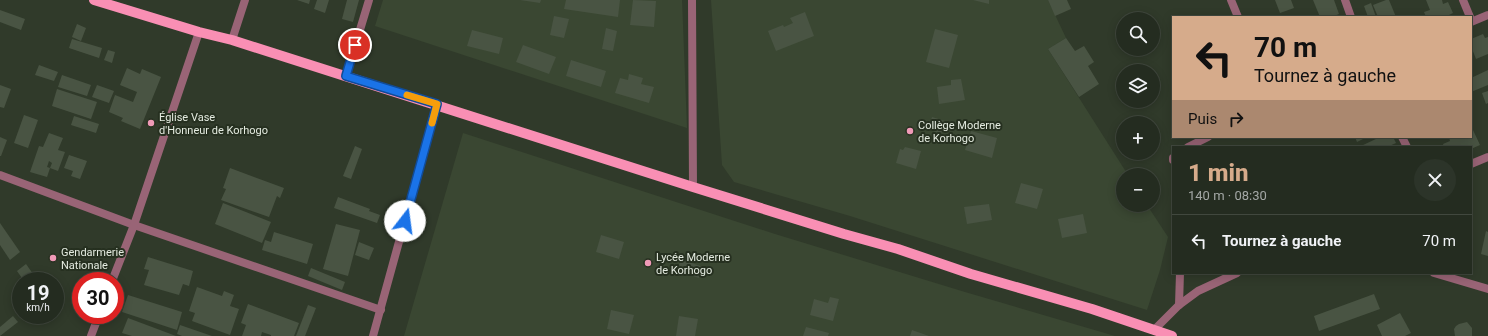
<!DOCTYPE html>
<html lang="fr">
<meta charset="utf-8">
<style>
body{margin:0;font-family:Roboto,sans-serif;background:#2c3429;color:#f1f3f6;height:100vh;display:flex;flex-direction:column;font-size:15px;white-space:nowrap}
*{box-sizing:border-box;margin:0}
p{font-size:13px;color:#a3a7a5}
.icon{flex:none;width:22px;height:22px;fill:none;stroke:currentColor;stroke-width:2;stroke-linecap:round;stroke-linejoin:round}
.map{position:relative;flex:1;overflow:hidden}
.details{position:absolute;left:1172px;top:146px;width:300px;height:128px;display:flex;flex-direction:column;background:#242c20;border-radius:0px;box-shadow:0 2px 10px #0003,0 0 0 1px #41483e}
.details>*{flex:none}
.hud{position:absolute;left:1172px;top:16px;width:300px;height:122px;border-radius:0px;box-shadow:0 2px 10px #0003,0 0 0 1px #41483e;background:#d6ab8b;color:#111;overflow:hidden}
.controls{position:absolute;left:1116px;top:12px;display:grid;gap:8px}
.controls a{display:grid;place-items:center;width:44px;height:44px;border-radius:50%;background:#242c20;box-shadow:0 2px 10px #0003,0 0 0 1px #41483e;font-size:20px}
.speed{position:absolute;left:12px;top:272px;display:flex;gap:8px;font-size:20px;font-weight:700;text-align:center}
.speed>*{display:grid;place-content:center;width:52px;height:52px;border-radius:50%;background:#242c20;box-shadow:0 2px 10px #0003,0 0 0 1px #41483e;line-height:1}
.speed small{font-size:10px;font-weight:400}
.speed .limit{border:6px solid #d22;background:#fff;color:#111}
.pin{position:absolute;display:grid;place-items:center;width:34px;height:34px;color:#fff;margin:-17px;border:2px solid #fff;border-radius:50%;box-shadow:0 1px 4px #0007}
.me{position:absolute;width:44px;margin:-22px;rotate:15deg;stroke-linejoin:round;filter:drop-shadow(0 0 3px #0008)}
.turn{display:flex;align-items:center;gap:14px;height:84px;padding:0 16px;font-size:18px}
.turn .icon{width:52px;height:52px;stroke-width:2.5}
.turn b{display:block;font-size:28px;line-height:34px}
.then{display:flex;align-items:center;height:38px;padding:0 16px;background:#0003;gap:8px;font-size:15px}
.round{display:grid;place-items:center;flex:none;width:42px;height:42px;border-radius:21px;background:#2c3429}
.summary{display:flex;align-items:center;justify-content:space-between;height:68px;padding:0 16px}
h1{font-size:24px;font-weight:800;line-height:30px;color:#d6ab8b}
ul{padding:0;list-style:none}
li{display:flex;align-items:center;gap:12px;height:52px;padding:0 16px;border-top:1px solid #41483e}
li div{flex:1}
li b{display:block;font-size:15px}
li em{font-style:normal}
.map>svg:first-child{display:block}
.built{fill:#3a4732}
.building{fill:#495443}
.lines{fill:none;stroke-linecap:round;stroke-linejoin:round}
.street{stroke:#996476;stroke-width:8}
.primary{stroke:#f98fb4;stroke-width:10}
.route-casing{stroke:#114b97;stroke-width:10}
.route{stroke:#1a73e8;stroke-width:7}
.slow{stroke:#f59e0b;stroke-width:7}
.poi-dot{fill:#f09ab7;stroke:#263020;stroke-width:1.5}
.labels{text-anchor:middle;stroke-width:4;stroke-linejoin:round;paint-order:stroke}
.poi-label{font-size:11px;fill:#e4ebe0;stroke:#263020;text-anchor:start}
</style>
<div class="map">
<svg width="1488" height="336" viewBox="0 0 1488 336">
<rect width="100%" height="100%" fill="#303a2a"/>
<g class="built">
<polygon points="383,0 682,0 687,128 375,26"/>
<polygon points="711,0 1048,0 1066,38 1048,49 1128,175 1123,175 1123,205 1147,205 1168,237 1160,270 1147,310 850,216 734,182 722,165"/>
<polygon points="463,133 775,234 965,292 1115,336 404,336"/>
</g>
<g class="building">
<polygon points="297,0 310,0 309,4"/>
<polygon points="317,0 329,0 325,13 314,9"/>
<polygon points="347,0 359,0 353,22 342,19"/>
<polygon points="520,0 541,0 540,3"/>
<polygon points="566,0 620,0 618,17 564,9"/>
<polygon points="633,0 656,1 654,27 630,25"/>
<polygon points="973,0 989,0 989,4"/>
<polygon points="1048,0 1067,0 1071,9 1055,16"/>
<polygon points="1275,0 1291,0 1294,8 1280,13"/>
<polygon points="1313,0 1334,0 1339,14 1332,17 1320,17"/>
<polygon points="1386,0 1389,0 1396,17 1378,17 1373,5"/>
<polygon points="1426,0 1442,0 1443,4 1448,2 1453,13 1445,17 1426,17 1424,12 1430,10"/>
<polygon points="1371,3 1376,17 1368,17 1364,6"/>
<polygon points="0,10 25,19 21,30 0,22"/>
<polygon points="805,12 814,36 776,51 768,31 783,25 784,27 793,23 790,18"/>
<polygon points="554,16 569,19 564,38 550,35"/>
<polygon points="77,24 86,28 81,41 72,37"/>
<polygon points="606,28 617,31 613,51 602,49"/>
<polygon points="935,29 958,35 949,68 926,62"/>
<polygon points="472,30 503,38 499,54 467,46"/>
<polygon points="1483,34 1485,38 1488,37 1488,54 1476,59 1471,46 1471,39"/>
<polygon points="1066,38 1075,51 1084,46 1094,62 1088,66 1099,84 1079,97 1048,49"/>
<polygon points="72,39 102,48 99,58 69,48"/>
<polygon points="523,45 556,57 549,74 516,62"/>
<polygon points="108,50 115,52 112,63 104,60"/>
<polygon points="571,60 606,71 601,87 566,76"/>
<polygon points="39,65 58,72 54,81 35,75"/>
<polygon points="127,68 140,74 142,69 161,77 140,129 121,121 123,118 109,112 115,95 133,102 137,92 120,85"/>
<polygon points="1488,70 1488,85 1471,92 1471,78"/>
<polygon points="629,74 643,78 641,84 654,87 649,103 615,93 620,78 628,80"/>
<polygon points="62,75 91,85 87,96 58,87"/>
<polygon points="961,79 965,100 939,104 937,87 951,85 951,80"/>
<polygon points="0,85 11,89 4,108 0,107"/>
<polygon points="97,85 114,91 109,103 92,97"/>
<polygon points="57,89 97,102 91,119 52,106"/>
<polygon points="1488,91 1488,103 1486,104 1482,93"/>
<polygon points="24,115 38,120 28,148 14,143"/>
<polygon points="74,116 99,124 96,133 71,125"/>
<polygon points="932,117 945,121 941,134 928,129"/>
<polygon points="1473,130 1480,145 1471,149 1471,147 1444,147 1443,144 1450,141 1449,137 1471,137 1471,131"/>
<polygon points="971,131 997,138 992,158 965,150"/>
<polygon points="49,133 63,138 58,150 65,152 58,171 50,168 52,163 49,161 47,167 50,168 47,177 30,172 39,146 43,147"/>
<polygon points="0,137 7,140 1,156 0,156"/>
<polygon points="1355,137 1367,137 1357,142"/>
<polygon points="1380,137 1393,137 1396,143 1387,147 1359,147"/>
<polygon points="355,146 362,149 351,179 343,176"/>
<polygon points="905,147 921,151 916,169 896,163 900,149 903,150"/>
<polygon points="69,155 87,161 80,179 71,176 73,171 64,168"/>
<polygon points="230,168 284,188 280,198 277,196 269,217 221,200 226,189 223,188"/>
<polygon points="1021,183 1043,189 1037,209 1015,203"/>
<polygon points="338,197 370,209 369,211 380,215 377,223 334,208"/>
<polygon points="223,203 271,222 262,243 215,224"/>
<polygon points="989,204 992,220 967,224 964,207"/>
<polygon points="1083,214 1087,233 1062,238 1058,219"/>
<polygon points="0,223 20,252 10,260 0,245"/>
<polygon points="336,224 360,230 348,276 323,269"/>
<polygon points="1486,231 1488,232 1488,256 1481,254"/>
<polygon points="274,232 313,244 307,264 262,250 265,240 271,242"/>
<polygon points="601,235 624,242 619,259 596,252"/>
<polygon points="359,242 374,248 369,260 355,255"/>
<polygon points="148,257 193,271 189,286 183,284 179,295 144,285 149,270 144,269"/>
<polygon points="681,259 703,267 699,278 677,271"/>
<polygon points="26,264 38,281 24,281 17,271"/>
<polygon points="311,268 345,282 342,290 308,276"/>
<polygon points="197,287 222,296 224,291 234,295 230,306 239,309 230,335 192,321 195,313 189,311"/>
<polygon points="1374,294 1380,309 1319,331 1314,316"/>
<polygon points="128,295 182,312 177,330 122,312"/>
<polygon points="830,297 839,299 833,321 810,315 814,299 828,303"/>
<polygon points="248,304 299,323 294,336 271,336 271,335 262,332 261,336 242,336 246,325 241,323"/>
<polygon points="308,305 316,308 305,336 296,336"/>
<polygon points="611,310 634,315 629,334 607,329"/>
<polygon points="1400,313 1411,333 1405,336 1382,336 1377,325"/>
<polygon points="13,316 18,322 0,336 0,327"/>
<polygon points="679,316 698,319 695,336 676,336"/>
<polygon points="128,318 176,336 132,336 122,333"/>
<polygon points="1467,322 1472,328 1472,336 1455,336 1454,329 1456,326 1459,324"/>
<polygon points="180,325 212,336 182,336 177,334"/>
<polygon points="806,327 829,333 828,336 803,336"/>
<polygon points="912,330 929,336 910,336"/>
</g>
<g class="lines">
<g class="street">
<polyline points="692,0 693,187"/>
<polyline points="1231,0 1238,17"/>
<polyline points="1345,0 1351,17"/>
<polyline points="1463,0 1470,17"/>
<polyline points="1471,22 1488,15"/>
<polyline points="232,40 245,0"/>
<polyline points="346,76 369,0"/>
<polyline points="1402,137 1407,147"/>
<polyline points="1188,147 1208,137"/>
<polyline points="1173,158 1173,160"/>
<polyline points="1471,164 1488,157"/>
<polyline points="0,175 134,225 381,310"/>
<polyline points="1434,273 1488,289"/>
<polyline points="112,281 134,225 199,32"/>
<polyline points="1179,305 1180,273"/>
<polyline points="1154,330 1179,305 1198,291 1237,273"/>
<polyline points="91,336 99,315"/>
<polyline points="373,336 437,104"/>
</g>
<polyline class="primary" points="94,0 199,32 232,40 693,187 844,234 898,249 971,274 1092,309 1172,336"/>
</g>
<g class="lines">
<defs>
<polyline id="route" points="355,45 346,76 437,104 405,221"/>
</defs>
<use href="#route" class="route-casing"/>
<use href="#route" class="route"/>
<polyline class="slow" points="407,95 437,104 432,123"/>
</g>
<g class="poi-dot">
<circle cx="151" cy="123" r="4"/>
<circle cx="910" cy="131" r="4"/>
<circle cx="53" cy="258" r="4"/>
<circle cx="648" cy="263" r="4"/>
</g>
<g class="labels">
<g class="poi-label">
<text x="159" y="121">Église Vase<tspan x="159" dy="13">d'Honneur de Korhogo</tspan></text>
<text x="918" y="129">Collège Moderne<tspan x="918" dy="13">de Korhogo</tspan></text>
<text x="61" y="256">Gendarmerie<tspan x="61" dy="13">Nationale</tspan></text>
<text x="656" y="261">Lycée Moderne<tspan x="656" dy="13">de Korhogo</tspan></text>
</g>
</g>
</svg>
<div class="controls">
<a><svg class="icon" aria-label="search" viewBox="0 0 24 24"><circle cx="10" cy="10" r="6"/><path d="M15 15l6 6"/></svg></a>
<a><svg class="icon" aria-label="layers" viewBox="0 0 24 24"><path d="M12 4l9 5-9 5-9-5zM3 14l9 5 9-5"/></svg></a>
<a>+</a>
<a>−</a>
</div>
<div class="speed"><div>19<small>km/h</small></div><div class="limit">30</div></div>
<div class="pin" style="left:355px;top:45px;background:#d93025"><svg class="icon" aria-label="arrive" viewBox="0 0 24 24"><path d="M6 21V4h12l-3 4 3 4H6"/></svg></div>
<svg class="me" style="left:405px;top:221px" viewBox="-20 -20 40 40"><circle r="19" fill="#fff"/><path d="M0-13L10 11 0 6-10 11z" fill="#1a73e8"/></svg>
<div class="hud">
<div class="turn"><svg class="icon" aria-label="left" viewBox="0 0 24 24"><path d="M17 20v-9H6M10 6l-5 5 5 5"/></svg><div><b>70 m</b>Tournez à gauche</div></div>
<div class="then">Puis<svg class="icon" aria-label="right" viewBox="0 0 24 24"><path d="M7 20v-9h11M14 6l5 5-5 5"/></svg></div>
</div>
<section class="details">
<div class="summary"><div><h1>1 min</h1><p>140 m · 08:30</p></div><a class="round"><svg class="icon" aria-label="close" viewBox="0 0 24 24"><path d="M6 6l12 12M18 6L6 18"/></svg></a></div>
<ul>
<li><svg class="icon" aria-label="left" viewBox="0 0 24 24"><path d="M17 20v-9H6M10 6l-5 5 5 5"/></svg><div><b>Tournez à gauche</b></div><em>70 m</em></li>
</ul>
</section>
</div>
